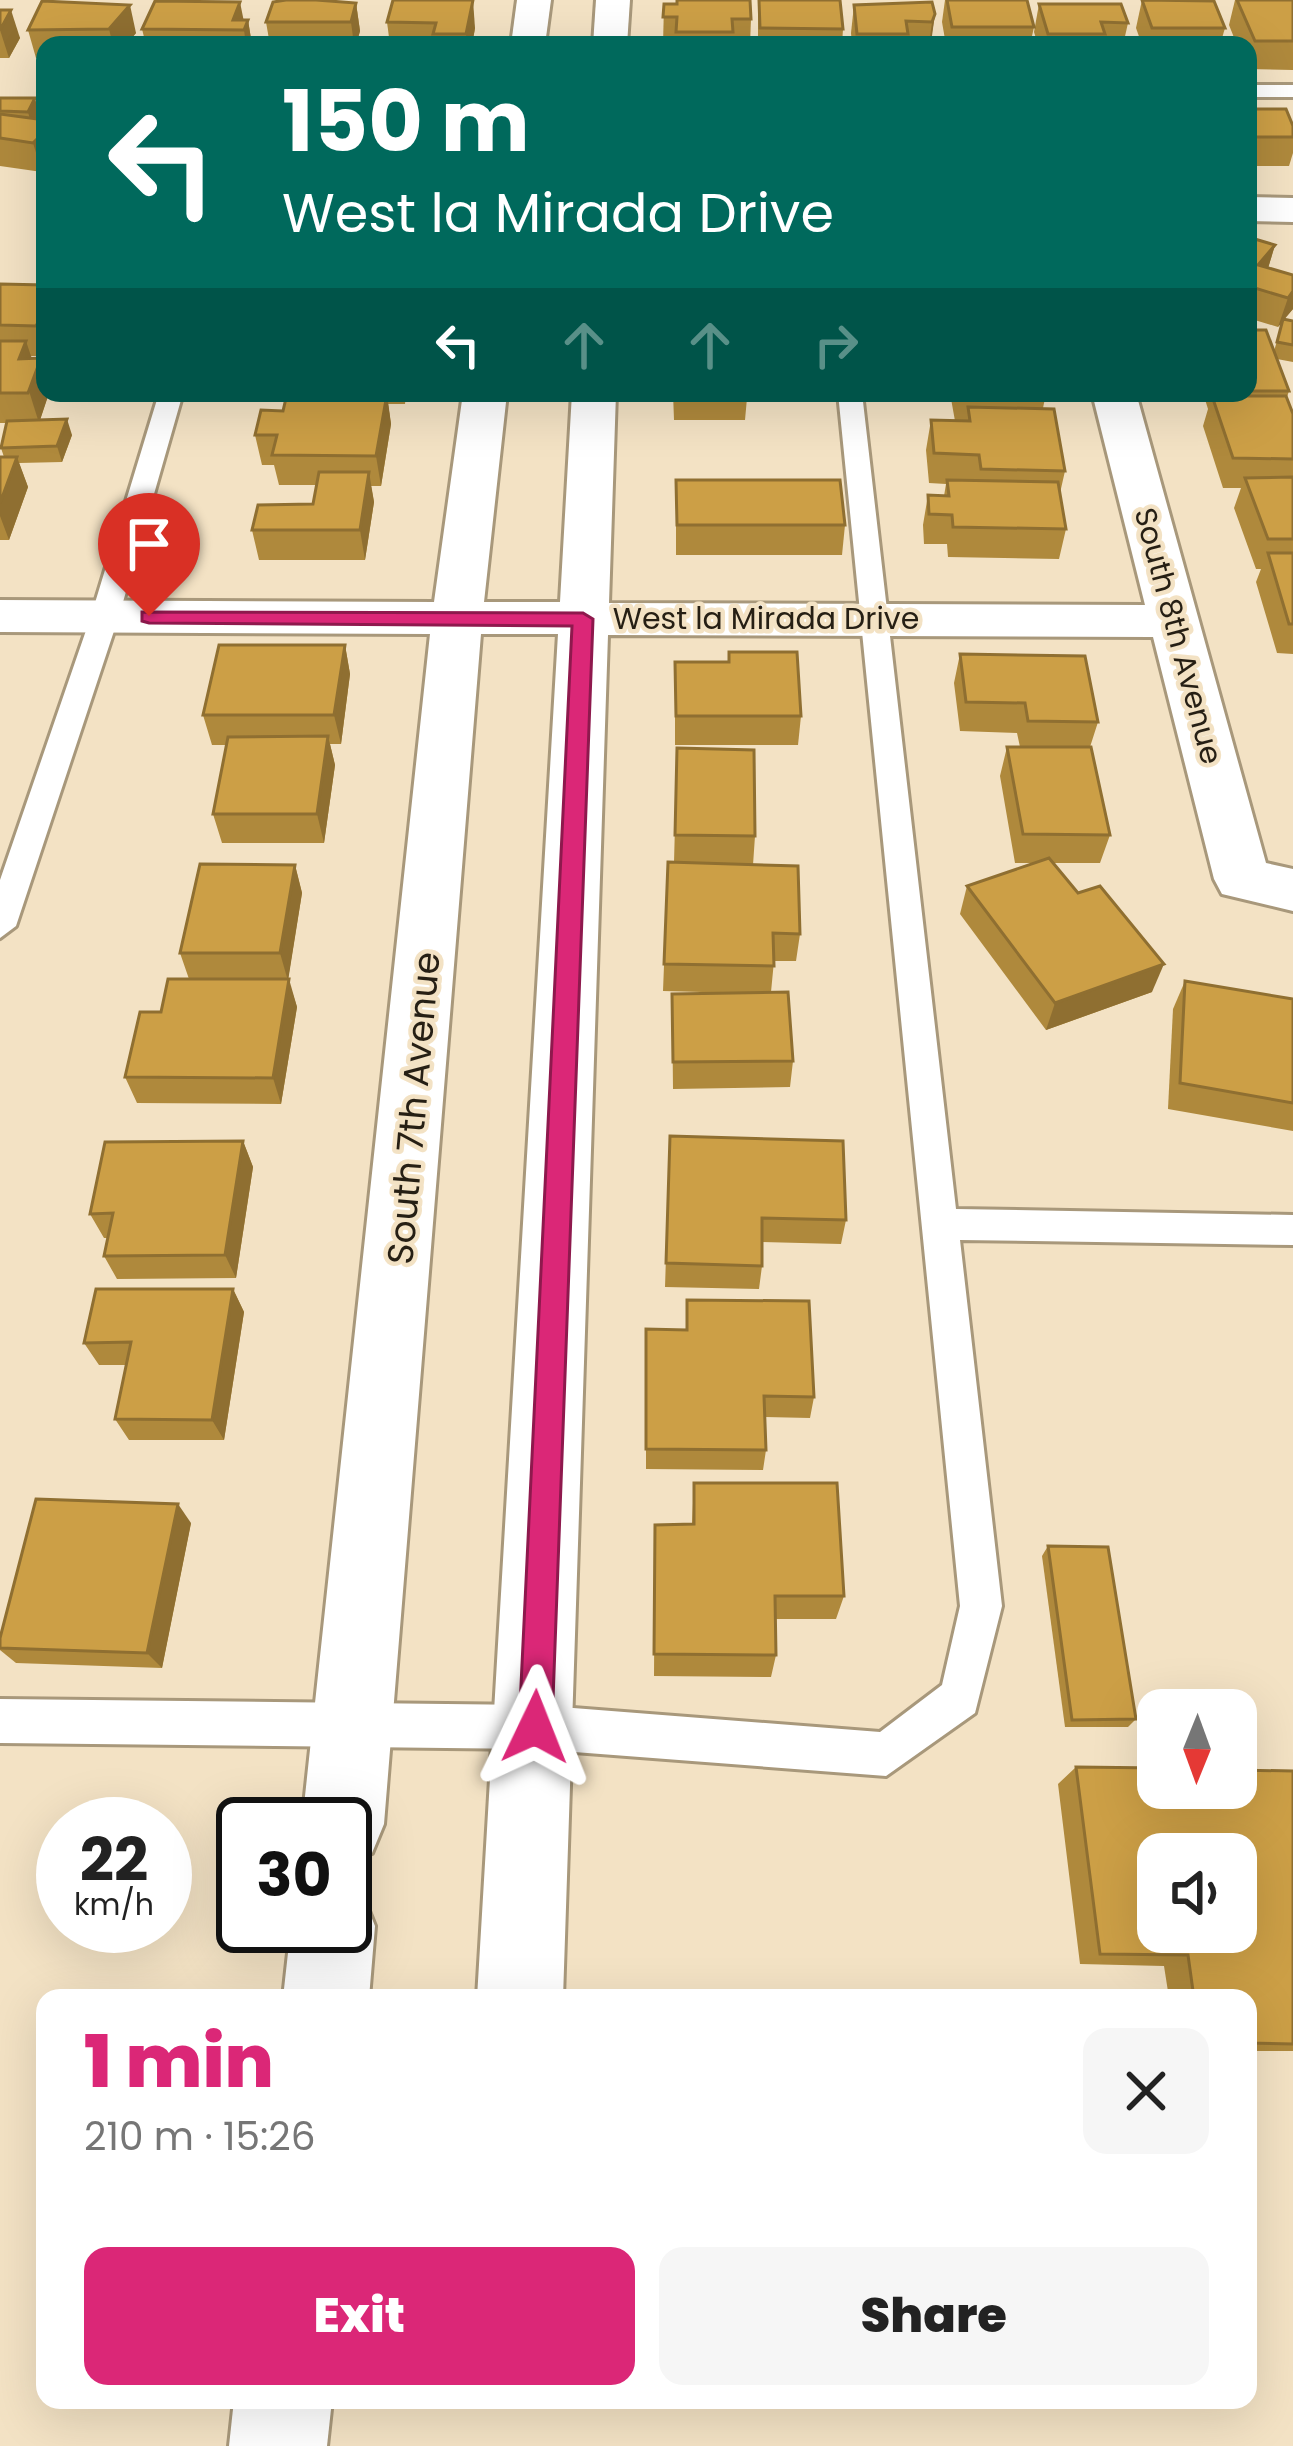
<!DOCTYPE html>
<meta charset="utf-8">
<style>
body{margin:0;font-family:Poppins,sans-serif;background:#f6f6f6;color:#222;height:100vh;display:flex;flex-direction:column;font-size:45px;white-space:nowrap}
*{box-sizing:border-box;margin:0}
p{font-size:39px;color:#767676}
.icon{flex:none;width:66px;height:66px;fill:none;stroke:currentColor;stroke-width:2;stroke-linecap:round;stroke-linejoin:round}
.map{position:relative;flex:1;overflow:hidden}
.details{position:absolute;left:36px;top:1989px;width:1221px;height:420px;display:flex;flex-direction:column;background:#fff;border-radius:24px;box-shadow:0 12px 48px #0002}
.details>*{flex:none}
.banner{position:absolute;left:36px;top:36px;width:1221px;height:366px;border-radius:24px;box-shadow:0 12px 48px #0002;background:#00695c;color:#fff;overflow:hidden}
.needle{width:78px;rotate:181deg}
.tools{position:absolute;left:1137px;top:1689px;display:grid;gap:24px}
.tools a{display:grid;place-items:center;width:120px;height:120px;border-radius:24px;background:#fff;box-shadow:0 12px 48px #0002;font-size:60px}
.speed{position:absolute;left:36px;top:1797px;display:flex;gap:24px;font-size:60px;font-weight:700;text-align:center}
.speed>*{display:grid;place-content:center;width:156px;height:156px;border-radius:50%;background:#fff;box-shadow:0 12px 48px #0002;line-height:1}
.speed small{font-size:30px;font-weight:400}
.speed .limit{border:6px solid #111;border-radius:18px;background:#fff;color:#111}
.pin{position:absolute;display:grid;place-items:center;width:102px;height:102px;color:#fff;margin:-123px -51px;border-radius:50% 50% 50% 0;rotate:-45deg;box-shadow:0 0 12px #0007}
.pin .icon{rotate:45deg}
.me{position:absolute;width:132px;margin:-66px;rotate:2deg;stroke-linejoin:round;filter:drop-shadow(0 0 9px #0008)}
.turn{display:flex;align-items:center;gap:42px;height:252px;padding:0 48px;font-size:54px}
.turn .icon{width:156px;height:156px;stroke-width:2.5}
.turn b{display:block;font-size:84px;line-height:102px}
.lanes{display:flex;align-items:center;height:114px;padding:0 48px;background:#0003;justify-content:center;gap:60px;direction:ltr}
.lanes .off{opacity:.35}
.round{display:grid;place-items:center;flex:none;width:126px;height:126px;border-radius:24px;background:#f6f6f6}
.headline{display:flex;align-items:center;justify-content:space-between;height:204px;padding:0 48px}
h1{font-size:72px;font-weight:800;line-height:90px;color:#db2777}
.action{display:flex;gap:24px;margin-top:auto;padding:24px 48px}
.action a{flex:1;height:138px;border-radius:24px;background:#db2777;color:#fff;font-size:48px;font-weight:800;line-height:138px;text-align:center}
.action a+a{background:#f6f6f6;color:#222}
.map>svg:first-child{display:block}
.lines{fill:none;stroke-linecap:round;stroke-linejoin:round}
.lane-casing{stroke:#a8987b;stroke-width:6}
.street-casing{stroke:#a8987b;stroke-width:6}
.lane{fill:#fff;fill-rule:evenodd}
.street{fill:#fff;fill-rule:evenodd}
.wall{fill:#af893c}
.shaded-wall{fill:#8f6f31}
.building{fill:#cc9f46;stroke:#8f6f31;stroke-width:3;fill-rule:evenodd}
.route{fill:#db2777;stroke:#8e194d;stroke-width:3}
.labels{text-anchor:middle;stroke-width:9;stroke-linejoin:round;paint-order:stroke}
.far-street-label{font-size:30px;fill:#261f14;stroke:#f3e2c4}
.street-label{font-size:36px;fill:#261f14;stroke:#f3e2c4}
</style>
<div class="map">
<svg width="1293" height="2446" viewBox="0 0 1293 2446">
<rect width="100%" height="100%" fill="#f3e2c4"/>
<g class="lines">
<defs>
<g id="lane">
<rect x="1248" y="85" width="45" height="12"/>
<rect x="0" y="100" width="45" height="12"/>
<polygon points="159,393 183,393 119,616 16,926 0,938 0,880 91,616"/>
<polygon points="838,393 862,393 956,1209 1293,1215 1293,1245 960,1240 1002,1606 975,1713 886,1776 535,1749 0,1743 0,1699 535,1705 880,1732 942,1685 960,1606"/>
</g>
<g id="street">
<polygon points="517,0 551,0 545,45 511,45"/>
<polygon points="596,0 630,0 627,45 593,45"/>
<polygon points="1248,197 1293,198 1293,222 1248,221"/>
<polygon points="463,393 507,393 484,602 560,602 572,393 616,393 609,603 1145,605 1092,393 1136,393 1266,863 1293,869 1293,911 1222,894 1214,879 1153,637 608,635 563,1998 477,1998 558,634 481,634 384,1824 372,1853 345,1864 345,1824 302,1824 430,634 0,632 0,600 434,602"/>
<polygon points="345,1889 363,1896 375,1926 369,1998 283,1998 291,1926 345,1926"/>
<polygon points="234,2400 332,2400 327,2446 229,2446"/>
</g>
</defs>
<use href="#lane" class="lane-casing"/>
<use href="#street" class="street-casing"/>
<use href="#lane" class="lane"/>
<use href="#street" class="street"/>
</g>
<g class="wall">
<polygon points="393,0 475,28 472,45 390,45 387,22"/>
<polygon points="758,0 843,29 842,45 758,45"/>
<polygon points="945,0 1027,0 1034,27 1030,45 946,45 942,22"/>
<polygon points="1142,0 1225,28 1220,45 1142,45 1136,28"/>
<polygon points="1235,0 1293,0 1293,70 1248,69 1248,45 1237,45 1229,25"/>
<polygon points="42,1 136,33 126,45 45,45 45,58 36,58 28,30"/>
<polygon points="356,3 360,31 356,45 270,45 266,22"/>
<polygon points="664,4 751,19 750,45 663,45"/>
<polygon points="1039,4 1128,23 1123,45 1038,45 1034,32"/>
<polygon points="854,5 935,14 930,45 852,45 851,33"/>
<polygon points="0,10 20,38 9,58 0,58"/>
<polygon points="243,20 248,20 252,45 146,45 142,29"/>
<polygon points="0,98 39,113 36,119 42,172 0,166"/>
<polygon points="1248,109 1293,126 1293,153 1289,166 1248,166"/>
<polygon points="1248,237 1275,245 1268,268 1293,275 1293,309 1284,319 1293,321 1293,362 1277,359 1289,391 1287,397 1293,414 1293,654 1277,653 1256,582 1261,569 1256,569 1234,508 1241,488 1223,488 1203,426 1208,409 1203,393 1248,393 1248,330 1274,351 1283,321 1278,327 1248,318"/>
<polygon points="0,284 45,285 45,356 31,356 32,359 41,358 45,371 45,393 49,393 40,420 72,435 62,462 19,463 28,487 9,540 0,540 0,457 4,457 1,448 6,423 0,423"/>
<polygon points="291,393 406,393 405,404 388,404 391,424 381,486 371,486 374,502 365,560 259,560 252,530 313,504 316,485 279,485 274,465 262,465 255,435 283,411"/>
<polygon points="673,393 762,393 762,398 747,398 745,420 674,420"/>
<polygon points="950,393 1044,393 1045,398 1043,408 1065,471 1060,493 1066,529 1059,559 948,557 947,544 924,544 923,525 928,495 944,496 946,484 929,483 926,450 931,420 955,421"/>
<polygon points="676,480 845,525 842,555 676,555"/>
<polygon points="345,645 350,674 341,744 330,744 335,765 324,843 222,843 213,814 226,745 212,745 203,715"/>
<polygon points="960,654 1098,722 1090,747 1110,835 1100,863 1053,863 1152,992 1046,1030 960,914 967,886 1035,863 1015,863 1000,776 1007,747 1020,747 1017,733 960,731 954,683"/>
<polygon points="675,662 801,716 798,745 675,745"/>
<polygon points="677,748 755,836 753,865 800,934 796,961 774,961 771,992 793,1061 790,1087 673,1089 672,994 741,993 663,991 668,862 674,863"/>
<polygon points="295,865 302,893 288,979 297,1007 281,1104 137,1103 125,1077 161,1012 189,979 180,953"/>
<polygon points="1185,981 1293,999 1293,1131 1168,1109 1173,1009"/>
<polygon points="670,1136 846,1220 841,1244 762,1242 762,1266 759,1289 665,1287"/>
<polygon points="243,1141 253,1167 236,1278 117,1279 104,1256 107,1238 104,1238 90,1214"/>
<polygon points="233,1289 244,1312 224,1440 129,1440 115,1419 126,1365 99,1365 84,1343"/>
<polygon points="687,1300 814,1397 810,1418 765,1417 766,1450 763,1470 646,1469 646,1329 686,1329"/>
<polygon points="694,1483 844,1596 836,1619 775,1619 776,1655 771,1677 654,1676 655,1525 692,1524"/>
<polygon points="191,1523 162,1668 16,1663 0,1650 0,1638"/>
<polygon points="1048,1546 1136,1719 1128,1727 1065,1727 1042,1556"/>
<polygon points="1076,1767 1293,1771 1293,2051 1248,2051 1248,1998 1169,1998 1164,1966 1080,1964 1058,1784"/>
</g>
<g class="shaded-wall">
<polygon points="473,0 475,28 472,45 467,45 466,34"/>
<polygon points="240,2 245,27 248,20 252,45 246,45 244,30 233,20"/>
<polygon points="356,3 360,31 356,45 354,45 351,22"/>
<polygon points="130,5 136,33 126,45 113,45 109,29"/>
<polygon points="11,10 20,38 9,58 0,30"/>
<polygon points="935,14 931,43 929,45 932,22"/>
<polygon points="35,98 39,113 32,127 28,112"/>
<polygon points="45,131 45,168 42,172 33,143"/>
<polygon points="1275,245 1266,275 1258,265"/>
<polygon points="1293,291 1293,309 1278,327 1288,298"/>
<polygon points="43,310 45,315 45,354 36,326"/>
<polygon points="26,341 36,371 41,358 45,371 45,393 49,393 39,423 19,359"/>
<polygon points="387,394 391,424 381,486 376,456"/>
<polygon points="67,419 72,435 62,462 57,446"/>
<polygon points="17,457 28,487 9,540 0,516 0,503"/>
<polygon points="369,472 374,502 365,560 360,530"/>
<polygon points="345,645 350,674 341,744 334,715"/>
<polygon points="328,736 335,765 324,843 317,814"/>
<polygon points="295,865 302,893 288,981 280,953"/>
<polygon points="1164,964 1152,992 1046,1030 1055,1003"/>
<polygon points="289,979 297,1007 281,1104 273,1078"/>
<polygon points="243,1141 253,1167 236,1278 225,1255"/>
<polygon points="233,1289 244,1312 224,1440 212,1420"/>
<polygon points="178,1504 191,1523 162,1668 147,1653"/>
</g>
<g class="building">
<polygon points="286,0 316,0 356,3 351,22 266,22 273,2"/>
<polygon points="393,0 473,0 466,34 433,34 436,23 387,22"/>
<polygon points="677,0 750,0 751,19 732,19 733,32 676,32 677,17 663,17 664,4 677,4"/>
<polygon points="759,0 840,0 843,29 760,28"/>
<polygon points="947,0 1027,0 1034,27 952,27"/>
<polygon points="1142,0 1214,1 1225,28 1152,28"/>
<polygon points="1237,0 1293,0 1293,41 1255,41"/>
<polygon points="42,1 130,5 109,29 28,30"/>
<polygon points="155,1 240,2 233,20 248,20 244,30 142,29"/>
<polygon points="932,2 935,14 932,22 906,21 908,34 857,34 854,5"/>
<polygon points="1039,4 1121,4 1128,23 1101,22 1105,34 1048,34"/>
<polygon points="0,10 11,10 0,30"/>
<polygon points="0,98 35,98 28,112 0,111"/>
<polygon points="1248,109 1286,109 1293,126 1293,137 1248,137"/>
<polygon points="0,114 45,120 45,131 33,143 0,138"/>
<polygon points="1248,237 1275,245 1258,265 1293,275 1293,291 1288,298 1248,286"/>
<polygon points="0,284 45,285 45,310 36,326 0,325"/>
<polygon points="1283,319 1293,321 1293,345 1277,342"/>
<polygon points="1248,330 1266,330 1289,391 1248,391"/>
<polygon points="0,341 26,341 19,359 41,358 28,393 0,393"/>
<polygon points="960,393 1044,393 1045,398 961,398"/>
<polygon points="287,394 387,394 376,456 272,455 277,435 255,435 261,410 283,411"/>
<polygon points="1212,396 1286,396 1293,414 1293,459 1233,458"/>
<polygon points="968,407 1054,409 1065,471 981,469 979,455 934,453 931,420 970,421"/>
<polygon points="67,419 57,446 1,448 7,421"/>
<polygon points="0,457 17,457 0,503"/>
<polygon points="319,472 369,472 360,530 252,530 258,505 313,504"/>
<polygon points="1293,477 1293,539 1268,539 1245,478"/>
<polygon points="676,480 840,480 845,525 677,525"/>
<polygon points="947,480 1058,482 1066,529 953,527 952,515 929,514 928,495 949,496"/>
<polygon points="1268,553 1293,553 1293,624 1289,624"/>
<polygon points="219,645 345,645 334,715 203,715"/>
<polygon points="729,652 797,652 801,716 676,716 675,662 729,662"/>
<polygon points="960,654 1085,656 1098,722 1028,721 1025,703 966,702"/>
<polygon points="328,736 317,814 213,814 228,737"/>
<polygon points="1007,747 1091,747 1110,835 1023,834"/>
<polygon points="677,748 754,750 755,836 675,835"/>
<polygon points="1049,858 1078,893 1100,886 1164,964 1055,1003 967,886"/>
<polygon points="668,862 798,866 800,934 773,933 774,966 664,964"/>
<polygon points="200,864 295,865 280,953 180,953"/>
<polygon points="168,979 289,979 273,1078 125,1077 140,1012 161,1012"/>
<polygon points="1185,981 1293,999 1293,1103 1180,1083"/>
<polygon points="788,992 793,1061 673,1062 672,994"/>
<polygon points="670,1136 843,1141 846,1220 762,1218 762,1266 666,1263"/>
<polygon points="243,1141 225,1255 104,1256 113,1213 90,1214 105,1142"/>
<polygon points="96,1289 233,1289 212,1420 115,1419 131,1342 84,1343"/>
<polygon points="687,1300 809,1301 814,1397 764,1396 766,1450 646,1449 646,1329 687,1330"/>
<polygon points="694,1483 837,1483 844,1596 775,1596 776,1655 654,1654 655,1525 694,1524"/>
<polygon points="36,1499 178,1504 147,1653 0,1648 0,1638"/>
<polygon points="1048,1546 1108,1547 1136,1719 1072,1720"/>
<path d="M 1076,1767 L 1158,1768 L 1158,1788 L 1236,1788 L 1236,1770 L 1293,1771 L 1293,2044 L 1248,2043 L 1248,1998 L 1194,1998 L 1188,1955 L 1100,1954 ZM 1158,1854 L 1236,1854 L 1236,1932 L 1158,1932 Z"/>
</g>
<polygon class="route" points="142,612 583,613 593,619 552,1727 547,1738 535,1743 524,1738 519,1727 572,626 149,623 142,621"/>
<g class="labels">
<g class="far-street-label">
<text x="766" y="629">West la Mirada Drive</text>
<text transform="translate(1178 636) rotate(75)" y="10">South 8th Avenue</text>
</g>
<g class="street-label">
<text transform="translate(413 1108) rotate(-85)" y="13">South 7th Avenue</text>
</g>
</g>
</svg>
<div class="tools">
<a><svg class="needle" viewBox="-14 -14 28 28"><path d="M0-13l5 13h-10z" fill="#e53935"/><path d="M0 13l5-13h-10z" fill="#767676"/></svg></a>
<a><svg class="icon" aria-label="sound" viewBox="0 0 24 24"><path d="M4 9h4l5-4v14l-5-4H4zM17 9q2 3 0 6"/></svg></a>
</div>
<div class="speed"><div>22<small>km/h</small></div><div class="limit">30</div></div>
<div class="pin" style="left:149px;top:616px;background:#d93025"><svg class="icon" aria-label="arrive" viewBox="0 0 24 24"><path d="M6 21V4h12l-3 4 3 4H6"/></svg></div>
<svg class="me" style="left:535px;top:1727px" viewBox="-20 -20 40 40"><path d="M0-17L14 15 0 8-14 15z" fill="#db2777" stroke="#fff" stroke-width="4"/></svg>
<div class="banner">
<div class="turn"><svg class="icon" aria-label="left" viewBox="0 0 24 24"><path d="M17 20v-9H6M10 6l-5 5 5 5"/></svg><div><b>150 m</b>West la Mirada Drive</div></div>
<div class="lanes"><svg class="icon" aria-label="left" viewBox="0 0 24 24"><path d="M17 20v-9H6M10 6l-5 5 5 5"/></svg><svg class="icon off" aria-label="ahead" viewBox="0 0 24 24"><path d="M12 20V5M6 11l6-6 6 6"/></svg><svg class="icon off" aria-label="ahead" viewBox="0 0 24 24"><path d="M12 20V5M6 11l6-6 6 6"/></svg><svg class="icon off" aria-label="right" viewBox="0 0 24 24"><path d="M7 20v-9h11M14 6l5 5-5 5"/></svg></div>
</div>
<section class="details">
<div class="headline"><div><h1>1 min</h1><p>210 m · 15:26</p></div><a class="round"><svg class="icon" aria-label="close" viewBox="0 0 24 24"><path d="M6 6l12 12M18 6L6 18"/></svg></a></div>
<div class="action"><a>Exit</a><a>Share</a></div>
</section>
</div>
